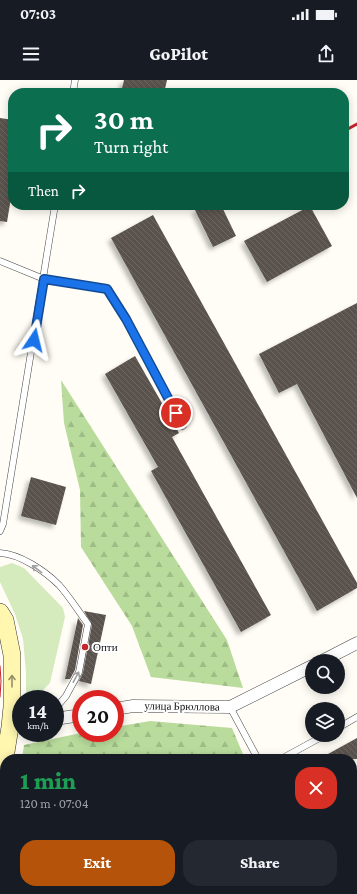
<!DOCTYPE html>
<meta charset="utf-8">
<style>
body{margin:0;font-family:"Crimson Pro",serif;background:#242831;color:#f1f3f6;height:100vh;display:flex;flex-direction:column;font-size:15px;white-space:nowrap}
*{box-sizing:border-box;margin:0}
p{font-size:13px;color:#9ea1a6}
.icon{flex:none;width:22px;height:22px;fill:none;stroke:currentColor;stroke-width:2;stroke-linecap:round;stroke-linejoin:round}
.map{position:relative;flex:1;overflow:hidden}
.drawer{position:absolute;left:0px;top:674px;width:357px;height:140px;display:flex;flex-direction:column;background:#171b24;border-radius:16px 16px 0 0;box-shadow:0 2px 10px #0003}
.drawer>*{flex:none}
.top-card{position:absolute;left:8px;top:8px;width:341px;height:122px;border-radius:16px;box-shadow:0 2px 10px #0003;background:#0b6e4f;color:#fff;overflow:hidden}
.controls{position:absolute;left:305px;top:574px;display:grid;gap:8px}
.controls a{display:grid;place-items:center;width:40px;height:40px;border-radius:50%;background:#171b24;box-shadow:0 2px 10px #0003;font-size:20px}
.speed{position:absolute;left:12px;top:610px;display:flex;gap:8px;font-size:20px;font-weight:700;text-align:center}
.speed>*{display:grid;place-content:center;width:52px;height:52px;border-radius:50%;background:#171b24;box-shadow:0 2px 10px #0003;line-height:1}
.speed small{font-size:10px;font-weight:400}
.speed .limit{border:6px solid #d22;background:#fff;color:#111}
.pin{position:absolute;display:grid;place-items:center;width:34px;height:34px;color:#fff;margin:-17px;border:2px solid #fff;border-radius:50%;box-shadow:0 1px 4px #0007}
.me{position:absolute;width:44px;margin:-22px;rotate:10deg;stroke-linejoin:round;filter:drop-shadow(0 0 3px #0008)}
.turn{display:flex;align-items:center;gap:14px;height:84px;padding:0 20px;font-size:18px}
.turn .icon{width:52px;height:52px;stroke-width:2.5}
.turn b{display:block;font-size:28px;line-height:34px}
.then{display:flex;align-items:center;height:38px;padding:0 20px;background:#0003;gap:8px;font-size:15px}
.round{display:grid;place-items:center;flex:none;width:42px;height:42px;border-radius:16px;background:#242831}
.head{display:flex;align-items:center;justify-content:space-between;height:68px;padding:0 20px}
h1{font-size:24px;font-weight:800;line-height:30px;color:#1e9e55}
.cta{display:flex;gap:8px;margin-top:auto;padding:8px 20px}
.cta a{flex:1;height:46px;border-radius:16px;background:#b45309;color:#fff;font-size:16px;font-weight:800;line-height:46px;text-align:center}
.cta a+a{background:#242831;color:#f1f3f6}
.status{display:flex;justify-content:space-between;align-items:center;height:28px;padding:0 20px;background:#171b24;direction:ltr}
.status svg{height:11px;fill:currentColor}
header{display:flex;justify-content:space-between;align-items:center;height:52px;padding:0 20px;background:#171b24;font-size:18px;font-weight:800}
.map>svg:first-child{display:block}
.grass{fill:#d5ebbd}
.forest{fill:url(#forest-firs)}
.building{fill:url(#building-back-hatch);filter:url(#shadow)}
.lines{fill:none;stroke-linecap:round;stroke-linejoin:round}
.lane-casing{stroke:#444;stroke-width:7}
.street-casing{stroke:#444;stroke-width:13}
.secondary-casing{stroke:#333;stroke-width:18}
.lane{stroke:#fff;stroke-width:6}
.street{stroke:#fff;stroke-width:12}
.secondary{stroke:#fff6b0;stroke-width:17}
.tram{stroke:#c4262e;stroke-width:1}
.rail{stroke:#c4262e;stroke-width:3}
.oneway{stroke:#a0a0a0}
.oneway2{stroke:#948f68}
.route-casing{stroke:#114b97;stroke-width:10}
.route{stroke:#1a73e8;stroke-width:7}
.poi-dot{fill:#c4262e;stroke:#fff;stroke-width:1.5}
.labels{text-anchor:middle;stroke-width:4;stroke-linejoin:round;paint-order:stroke}
.poi-label{font-size:11px;fill:#111;stroke:#fff;text-anchor:start}
.street-label{font-size:11px;fill:#111;stroke:#fff}
</style>
<div class="status"><b>07:03</b><svg viewBox="0 0 49 12"><path d="M0 12V9h3v3zM5 12V6h3v6zM10 12V3h3v9zM15 12V0h3v12zM26 1h20v11H26zM47 4h2v5h-2z"/></svg></div>
<header><svg class="icon" aria-label="menu" viewBox="0 0 24 24"><path d="M4 6h16M4 12h16M4 18h16"/></svg>GoPilot<svg class="icon" aria-label="share" viewBox="0 0 24 24"><path d="M12 15V3M7 8l5-5 5 5M5 13v7h14v-7"/></svg></header>
<div class="map">
<svg width="357" height="814" viewBox="0 0 357 814">
<defs>
<pattern id="forest-firs" width="22" height="20" patternUnits="userSpaceOnUse"><rect width="22" height="20" fill="#b9dc9c"/><path d="M5 1l3.5 6h-7zM16 11l3.5 6h-7z" fill="#9ebc85"/></pattern>
<pattern id="building-back-hatch" width="6" height="6" patternUnits="userSpaceOnUse"><rect width="6" height="6" fill="#5a524d"/><path d="M-1 5l2 2M0 0l6 6M5-1l2 2" fill="none" stroke="#6d6662"/></pattern>
<filter id="shadow"><feDropShadow dx="-3.5" dy="3.5" stdDeviation="2" flood-color="#0004"/></filter>
</defs>
<rect width="100%" height="100%" fill="#fffdf5"/>
<polygon class="grass" points="12,483 24,488 63,528 65,537 50,603 34,619 26,619 26,592 23,559 15,534 0,502 0,487"/>
<g class="forest">
<polygon points="61,300 227,560 243,608 151,597 132,546 81,467 80,410 64,343"/>
<polygon points="150,641 232,648 245,679 22,679 24,665 81,653 115,653 115,647"/>
<polygon points="5,780 5,809 298,809 300,814 0,814"/>
</g>
<g class="building">
<polygon points="124,0 167,0 164,13 121,13"/>
<polygon points="0,38 13,40 13,105 7,142 0,141"/>
<polygon points="205,125 221,125 236,156 213,167 195,130"/>
<polygon points="310,126 332,166 267,202 244,161"/>
<polygon points="153,135 357,503 357,508 317,531 111,158"/>
<polygon points="357,223 357,418 297,304 279,313 259,274"/>
<polygon points="135,276 179,353 172,357 271,535 241,552 151,391 158,387 105,294"/>
<polygon points="31,397 66,407 56,445 21,436"/>
<polygon points="84,531 106,535 91,604 79,601 83,593 92,545"/>
<polygon points="78,538 83,545 75,590 70,599 65,599"/>
<polygon points="357,658 357,679 319,679"/>
</g>
<g class="lines">
<defs>
<g id="lane">
<polyline points="73,13 75,0"/>
<polyline points="0,181 44,199 107,209 126,239 183,346"/>
<polyline points="0,451 3,444 55,125"/>
<path d="M 0,473 C 20,474 45,491 59,505 C 69,516 79,532 88,544 L 79,592 L 66,616 L 55,629"/>
<polyline points="230,627 258,679"/>
<polyline points="338,648 357,637"/>
<polyline points="281,679 325,655"/>
<polyline points="352,718 357,716"/>
<polyline points="352,795 357,793"/>
<polyline points="327,809 329,814"/>
</g>
<g id="street">
<polyline points="322,581 357,563"/>
<polyline points="115,629 133,626 230,627 312,586"/>
<polyline points="55,639 81,635"/>
</g>
<polyline id="secondary" points="0,532 5,540 12,575 12,627 10,647 0,709"/>
</defs>
<use href="#lane" class="lane-casing"/>
<use href="#street" class="street-casing"/>
<use href="#secondary" class="secondary-casing"/>
<use href="#lane" class="lane"/>
<use href="#street" class="street"/>
<use href="#secondary" class="secondary"/>
<polyline class="tram" points="0,586 1,601 0,617"/>
<polyline class="rail" points="344,51 357,44"/>
</g>
<defs><path id="oneway-shaft" d="M-6 0H5M1.5-3L5.5 0L1.5 3" fill="none" stroke-width="1.6" stroke-linecap="round" stroke-linejoin="round"/></defs>
<g class="oneway">
<use href="#oneway-shaft" transform="translate(37 489) rotate(-143)"/>
<use href="#oneway-shaft" transform="translate(76 597) rotate(-62)"/>
</g>
<use class="oneway2" href="#oneway-shaft" transform="translate(12 601) rotate(-90)"/>
<g class="lines">
<defs>
<polyline id="route" points="34,260 44,199 107,209 126,239 176,333"/>
</defs>
<use href="#route" class="route-casing"/>
<use href="#route" class="route"/>
</g>
<circle class="poi-dot" cx="85" cy="567" r="4"/>
<g class="labels">
<g class="poi-label">
<text x="93" y="571">Опти</text>
</g>
<g class="street-label">
<text transform="translate(182 626) rotate(1)" y="4">улица Брюллова</text>
</g>
</g>
</svg>
<div class="controls">
<a><svg class="icon" aria-label="search" viewBox="0 0 24 24"><circle cx="10" cy="10" r="6"/><path d="M15 15l6 6"/></svg></a>
<a><svg class="icon" aria-label="layers" viewBox="0 0 24 24"><path d="M12 4l9 5-9 5-9-5zM3 14l9 5 9-5"/></svg></a>
</div>
<div class="speed"><div>14<small>km/h</small></div><div class="limit">20</div></div>
<div class="pin" style="left:176px;top:333px;background:#d93025"><svg class="icon" aria-label="arrive" viewBox="0 0 24 24"><path d="M6 21V4h12l-3 4 3 4H6"/></svg></div>
<svg class="me" style="left:34px;top:260px" viewBox="-20 -20 40 40"><path d="M0-17L14 15 0 8-14 15z" fill="#1a73e8" stroke="#fff" stroke-width="4"/></svg>
<div class="top-card">
<div class="turn"><svg class="icon" aria-label="right" viewBox="0 0 24 24"><path d="M7 20v-9h11M14 6l5 5-5 5"/></svg><div><b>30 m</b>Turn right</div></div>
<div class="then">Then<svg class="icon" aria-label="right" viewBox="0 0 24 24"><path d="M7 20v-9h11M14 6l5 5-5 5"/></svg></div>
</div>
<section class="drawer">
<div class="head"><div><h1>1 min</h1><p>120 m · 07:04</p></div><a class="round" style="background:#d93025;color:#fff"><svg class="icon" aria-label="close" viewBox="0 0 24 24"><path d="M6 6l12 12M18 6L6 18"/></svg></a></div>
<div class="cta"><a>Exit</a><a>Share</a></div>
</section>
</div>
